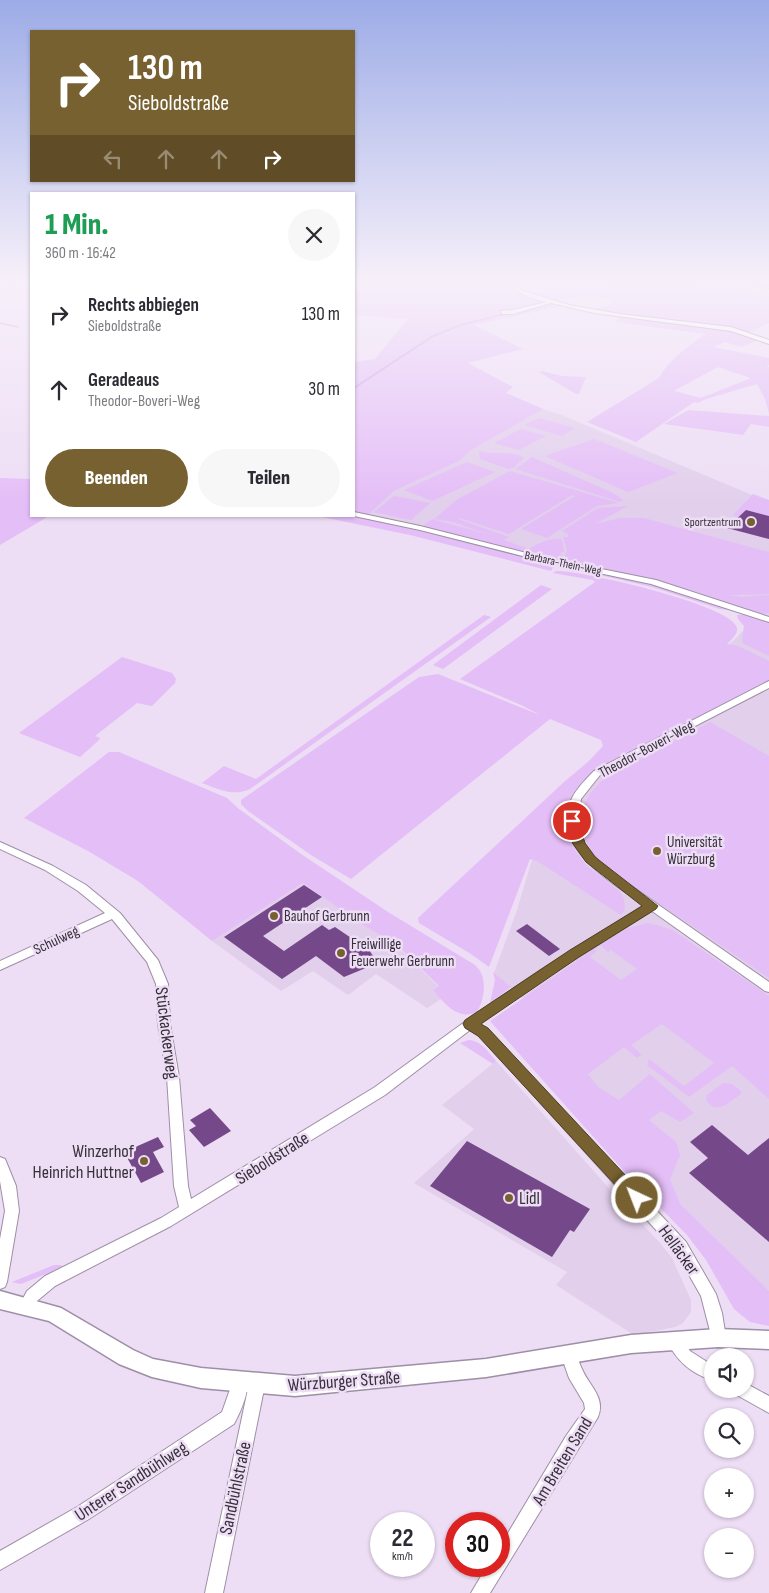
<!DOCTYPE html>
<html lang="de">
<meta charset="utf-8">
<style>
body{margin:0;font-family:"Sofia Sans Condensed",sans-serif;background:#f7f7f7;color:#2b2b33;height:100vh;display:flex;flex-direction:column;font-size:19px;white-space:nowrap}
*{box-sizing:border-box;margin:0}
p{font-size:16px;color:#7c7c81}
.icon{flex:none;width:28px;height:28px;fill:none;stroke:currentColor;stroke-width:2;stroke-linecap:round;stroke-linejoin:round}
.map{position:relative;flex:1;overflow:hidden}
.sheet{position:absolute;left:30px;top:192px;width:325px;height:325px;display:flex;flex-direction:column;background:#fff;border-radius:0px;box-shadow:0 1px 4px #0004}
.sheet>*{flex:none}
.banner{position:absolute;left:30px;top:30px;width:325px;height:152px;border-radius:0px;box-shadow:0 1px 4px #0004;background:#786131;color:#fff;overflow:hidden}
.fabs{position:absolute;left:704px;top:1348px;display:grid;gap:10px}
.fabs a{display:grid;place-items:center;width:50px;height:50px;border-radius:50%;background:#fff;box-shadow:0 1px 4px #0004;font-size:25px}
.speed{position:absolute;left:370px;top:1512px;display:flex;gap:10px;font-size:25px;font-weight:700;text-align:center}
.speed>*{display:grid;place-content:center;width:65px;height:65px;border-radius:50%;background:#fff;box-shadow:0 1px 4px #0004;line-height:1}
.speed small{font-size:12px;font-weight:400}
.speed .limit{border:8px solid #d22;background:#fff;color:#111}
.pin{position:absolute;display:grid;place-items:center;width:42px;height:42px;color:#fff;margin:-21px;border:2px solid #fff;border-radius:50%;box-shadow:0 1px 5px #0007}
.me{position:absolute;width:55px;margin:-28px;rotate:317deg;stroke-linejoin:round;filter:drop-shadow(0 0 4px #0008)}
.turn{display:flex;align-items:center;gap:18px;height:105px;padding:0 15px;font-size:22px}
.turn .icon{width:65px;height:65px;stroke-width:2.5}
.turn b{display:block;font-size:35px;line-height:42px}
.lanes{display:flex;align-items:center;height:48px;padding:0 15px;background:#0003;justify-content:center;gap:25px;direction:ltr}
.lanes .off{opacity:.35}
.round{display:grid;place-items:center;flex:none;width:52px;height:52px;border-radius:26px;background:#f7f7f7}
.head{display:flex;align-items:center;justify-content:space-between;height:85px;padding:0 15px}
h1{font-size:30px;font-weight:800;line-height:38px;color:#1e9e55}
.button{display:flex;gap:10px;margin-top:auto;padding:10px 15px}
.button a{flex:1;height:58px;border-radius:30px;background:#786131;color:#fff;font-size:20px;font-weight:800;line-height:58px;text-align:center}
.button a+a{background:#f7f7f7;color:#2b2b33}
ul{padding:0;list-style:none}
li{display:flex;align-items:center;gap:15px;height:75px;padding:0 15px}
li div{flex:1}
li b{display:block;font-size:19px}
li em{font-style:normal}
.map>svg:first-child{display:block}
.built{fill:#e2cfec}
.green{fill:#e4bef7;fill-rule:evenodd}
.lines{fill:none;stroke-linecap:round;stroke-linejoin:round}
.stream{stroke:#ce9fe5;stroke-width:2}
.building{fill:#754989}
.minor-casing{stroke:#9d8fa5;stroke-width:2}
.tertiary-casing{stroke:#9d8fa5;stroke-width:3}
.minor{fill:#fff;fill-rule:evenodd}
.tertiary{fill:#fff;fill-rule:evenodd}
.route{fill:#786131;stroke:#4e3f20}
.poi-dot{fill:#786131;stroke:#edddf5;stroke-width:2}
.labels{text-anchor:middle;stroke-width:5;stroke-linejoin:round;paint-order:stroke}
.far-poi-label{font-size:12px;fill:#363039;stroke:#edddf5;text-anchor:end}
.far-street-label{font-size:12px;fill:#363039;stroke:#edddf5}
.street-label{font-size:15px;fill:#363039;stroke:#edddf5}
.poi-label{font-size:15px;fill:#363039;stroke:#edddf5;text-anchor:start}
.near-street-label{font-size:18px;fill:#363039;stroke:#edddf5}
.near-poi-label{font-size:18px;fill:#363039;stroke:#edddf5;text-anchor:end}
</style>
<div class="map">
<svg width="769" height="1593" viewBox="0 0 769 1593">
<rect width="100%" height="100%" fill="#edddf5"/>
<g class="built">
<polygon points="543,409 559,414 769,502 769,1295 732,1274 525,1000 494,973 517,910 532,860 558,842 562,795 693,670 733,641 759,615 697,592 651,580 550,559 422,526 368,515 394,491 459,461 470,450"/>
<polygon points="303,883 360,922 394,943 388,948 393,952 399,948 439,987 433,990 441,999 427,1008 376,974 348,995 313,971 281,991 212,941"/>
<polygon points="496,1061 614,1194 661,1244 672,1258 691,1300 691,1312 682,1324 675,1327 634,1335 556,1285 567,1272 414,1183 474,1129 442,1105"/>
</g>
<g class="green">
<path d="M 363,279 L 517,279 L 517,284 L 526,291 L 537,293 L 630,283 L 619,279 L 685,279 L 702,288 L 728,288 L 769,298 L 769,323 L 748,333 L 734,330 L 758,340 L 742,347 L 725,342 L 713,347 L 769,358 L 769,365 L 766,366 L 769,367 L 769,413 L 765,399 L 757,384 L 706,399 L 698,403 L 694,402 L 636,442 L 587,422 L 659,378 C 669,359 688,347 705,334 L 614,322 L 622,315 L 709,325 L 594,310 L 610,304 L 614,301 L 595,295 L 555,300 L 562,306 L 474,325 L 523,349 L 468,363 L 513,387 L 506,393 L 543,409 L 471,450 L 459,461 L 394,491 L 368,515 L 354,512 L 354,362 L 375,359 L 408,319 L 354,315 L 354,299 ZM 718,367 L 751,378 L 701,398 L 674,391 Z"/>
<polygon points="542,371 562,376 586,377 579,394 576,394 539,372"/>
<polygon points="688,410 769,416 769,427 751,424 743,435 664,424"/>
<polygon points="539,418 575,428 562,436 524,425"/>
<polygon points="521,429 546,436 519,450 494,443"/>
<polygon points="594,439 678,473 628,492 545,456"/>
<path d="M 479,451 C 493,456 512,449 524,458 L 513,468 L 508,469 L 480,459 Z"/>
<polygon points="532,457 613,493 623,500 620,502 516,469"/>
<polygon points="467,462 495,472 432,501 404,490"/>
<path d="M 510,471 L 619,503 L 597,506 L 547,538 L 521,529 L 575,496 L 572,495 L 509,534 L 460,518 L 458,519 L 509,537 L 504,540 L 529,549 C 539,543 549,538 561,539 L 563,543 L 564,552 L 559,553 L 562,555 L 563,559 L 567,550 L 563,537 L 568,537 L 568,534 L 562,531 L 598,508 L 628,506 L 595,524 L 620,518 L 644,518 L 769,552 L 769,594 L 729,595 L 742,597 L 769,595 L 769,613 L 759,615 L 697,592 L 651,580 L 550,559 L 423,526 L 432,519 L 490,535 L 453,522 L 434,519 L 458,499 Z"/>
<polygon points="0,478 31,479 31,516 49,516 0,545"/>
<polygon points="753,494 769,500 769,516 746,510 738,517 733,515"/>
<polygon points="394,496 430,503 411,520 374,512"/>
<polygon points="354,515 555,564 551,571 410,535 317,516"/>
<polygon points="565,567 659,585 730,610 720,609 652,587"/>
<path d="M 556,571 C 580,570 733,605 737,628 C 738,634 731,640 727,644 L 738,646 L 769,661 L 769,681 L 600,767 L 575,790 L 569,800 L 566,816 L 569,838 L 576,852 L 586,865 L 619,891 L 624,898 L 625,909 L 621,915 L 537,861 L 530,859 L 489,967 L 471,954 L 419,923 L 418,918 L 564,782 L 589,761 L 603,746 L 601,740 L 550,719 L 351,879 L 311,855 L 248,811 L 241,804 L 241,800 L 419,677 L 438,674 L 540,715 L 521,705 L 460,679 L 595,582 L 593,580 L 553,573 Z"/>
<polygon points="541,585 552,589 443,669 433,665"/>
<polygon points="745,614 769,623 769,656 744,644 742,641 744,626 738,619 737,615"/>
<path d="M 484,615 L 491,617 L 250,789 C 233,797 218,789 202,783 L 224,766 L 256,779 Z"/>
<polygon points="122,657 172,673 176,679 175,683 152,706 137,703 95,736 100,738 99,740 80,757 19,733"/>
<path d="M 710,722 L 769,756 L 769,978 L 612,872 C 577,844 568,809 605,778 Z"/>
<path d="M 109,752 L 119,752 L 227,798 L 239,809 L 301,854 L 388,912 L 475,965 C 488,976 485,998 477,1012 C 458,1021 444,1003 433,990 L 439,986 L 400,948 L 393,952 L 387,948 L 394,943 L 360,923 L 303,883 L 212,941 L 138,881 L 88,851 L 24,818 Z"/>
<polygon points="648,923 658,925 674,931 769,996 769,1099 732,1066 689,1097 647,1065 649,1059 684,1086 714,1063 662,1024 631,1045 642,1055 637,1058 624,1047 588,1074 598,1087 619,1100 650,1074 694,1113 680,1122 661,1111 649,1120 676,1142 680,1155 670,1179 680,1204 769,1291 769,1326 750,1322 734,1309 706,1260 687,1235 623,1170 490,1021 594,949 597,951 590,957 621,980 637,969 611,950 608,952 600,945 628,928"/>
<polygon points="493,972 511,987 490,1003 495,980"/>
<path d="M 469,1040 C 482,1041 488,1052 496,1061 L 493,1064 L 460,1043 Z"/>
<path d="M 723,1083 L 732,1084 L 741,1091 L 741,1094 C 729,1102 717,1116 706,1100 L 707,1095 Z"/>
<polygon points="54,1265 61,1265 63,1267 21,1284 12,1282"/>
</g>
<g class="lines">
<g class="stream">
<polyline points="0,283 18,286"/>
<polyline points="24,287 31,289"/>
<polyline points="0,323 18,327"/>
<polyline points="354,388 433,336 461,325 504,314"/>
</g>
</g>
<g class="building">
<polygon points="746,510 769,516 769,539 727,528"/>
<polygon points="304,885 322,897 263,936 284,951 322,925 329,930 335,927 369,950 378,963 344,977 316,956 282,979 224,937"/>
<polygon points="527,924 560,949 549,956 516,931"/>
<polygon points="210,1108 231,1131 204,1147 189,1130 196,1126 190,1120"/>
<polygon points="712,1125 748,1155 769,1138 769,1242 689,1173 708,1158 690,1142"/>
<polygon points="158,1137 164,1147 153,1152 164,1172 141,1183 124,1152"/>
<polygon points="467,1141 590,1209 574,1232 570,1230 552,1257 430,1186"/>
</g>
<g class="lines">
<defs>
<g id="minor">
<path d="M 508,279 L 512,279 L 516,286 L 521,290 L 569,305 L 620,314 L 731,327 L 769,340 L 769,344 L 731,331 L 594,313 L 551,303 L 513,314 L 502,314 L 500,311 L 513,310 L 546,302 C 530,298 514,294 508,279 Z"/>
<polygon points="726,279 734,279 769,286 769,288"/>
<polygon points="354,512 420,526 542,557 656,580 769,617 769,622 651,584 542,561 420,530 354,516"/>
<path d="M 769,681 L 769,688 L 600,775 L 581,799 L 577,821 L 584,843 L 595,857 L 607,869 L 769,982 L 769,992 L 765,991 L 652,911 L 550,975 L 479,1024 L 487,1029 L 686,1242 L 716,1294 L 722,1313 L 726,1338 L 723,1343 L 718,1345 L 713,1343 L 701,1296 L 676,1252 L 479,1035 L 470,1030 L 385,1095 L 171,1226 L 55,1286 L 37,1301 L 32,1311 L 27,1313 L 22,1311 L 19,1306 L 27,1291 L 45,1276 L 161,1218 L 179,1207 L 174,1186 L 167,1077 L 158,1024 L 156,984 L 147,962 L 112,919 L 0,970 L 0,961 L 105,913 L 78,891 L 45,870 L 0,849 L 0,842 L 53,866 L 86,885 L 120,913 L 158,960 L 168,984 L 170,1024 L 179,1077 L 188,1186 L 191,1199 L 375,1087 L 466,1021 L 542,969 L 644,905 C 615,885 561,854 568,813 C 569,808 570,802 572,798 C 577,788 586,779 594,771 Z"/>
<polygon points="0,1157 5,1159 16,1186 19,1211 7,1282 5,1287 0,1289 0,1239 5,1211 0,1181"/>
<path d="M 675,1333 L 680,1335 L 690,1351 L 712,1365 L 712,1380 C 692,1374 675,1360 667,1340 L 670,1335 Z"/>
<path d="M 569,1348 L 575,1350 C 577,1356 579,1363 582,1369 C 589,1386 606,1397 598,1417 L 490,1593 L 471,1593 L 487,1566 L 499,1566 L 499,1548 L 566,1436 L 585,1409 L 584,1403 L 569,1378 L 561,1355 L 563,1350 Z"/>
<path d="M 240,1375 L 246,1378 C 251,1389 240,1413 234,1424 L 89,1519 L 0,1570 L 0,1551 L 77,1507 L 222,1412 L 234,1378 Z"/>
<polygon points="257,1376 263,1379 265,1384 223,1593 205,1593 249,1384 251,1379"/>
<polygon points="745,1383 769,1396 769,1413 735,1394 733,1389 745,1389"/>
</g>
<polygon id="tertiary" points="0,1291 61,1308 133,1350 153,1359 201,1368 295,1376 486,1359 631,1335 718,1329 769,1331 769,1349 718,1347 631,1353 486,1377 295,1396 201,1388 152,1377 119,1364 49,1321 0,1309"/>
</defs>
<use href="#minor" class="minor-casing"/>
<use href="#tertiary" class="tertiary-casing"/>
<use href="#minor" class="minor"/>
<use href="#tertiary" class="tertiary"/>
</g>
<linearGradient id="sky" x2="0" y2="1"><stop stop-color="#9dace7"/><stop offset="0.56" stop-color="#f7f0fa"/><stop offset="1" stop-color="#f7f0fa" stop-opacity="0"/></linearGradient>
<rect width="769" height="502" fill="url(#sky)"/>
<polygon class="route" points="572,817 578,821 585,843 595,857 658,906 656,909 579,957 481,1024 488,1028 642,1193 645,1198 642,1202 637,1204 631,1202 478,1036 465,1028 463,1024 465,1020 570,950 642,906 586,862 573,844 566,821"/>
<g class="poi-dot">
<circle cx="751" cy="522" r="5"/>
<circle cx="657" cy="851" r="5"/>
<circle cx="274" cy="916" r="5"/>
<circle cx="341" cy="953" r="5"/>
<circle cx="144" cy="1161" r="5"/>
<circle cx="509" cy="1198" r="5"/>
</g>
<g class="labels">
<g class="far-poi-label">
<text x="741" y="526">Sportzentrum</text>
</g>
<g class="far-street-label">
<text transform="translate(563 563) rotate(12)" y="4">Barbara-Thein-Weg</text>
</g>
<g class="street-label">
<text transform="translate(646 749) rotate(-28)" y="5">Theodor-Boveri-Weg</text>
<text transform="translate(56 940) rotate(-25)" y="5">Schulweg</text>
</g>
<g class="poi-label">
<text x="667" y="847">Universität<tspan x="667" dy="17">Würzburg</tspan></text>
<text x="284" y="921">Bauhof Gerbrunn</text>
<text x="351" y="949">Freiwillige<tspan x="351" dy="17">Feuerwehr Gerbrunn</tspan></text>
</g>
<g class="near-street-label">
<text transform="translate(167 1033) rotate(83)" y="6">Stückackerweg</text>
<text transform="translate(272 1158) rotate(-32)" y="6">Sieboldstraße</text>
<text transform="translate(679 1250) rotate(54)" y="6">Helläcker</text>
<text transform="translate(344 1381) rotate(-4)" y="6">Würzburger Straße</text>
<text transform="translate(562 1461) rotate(-59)" y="6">Am Breiten Sand</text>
<text transform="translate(131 1481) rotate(-33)" y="6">Unterer Sandbühlweg</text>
<text transform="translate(235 1488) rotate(-78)" y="6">Sandbühlstraße</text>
</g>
<g class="near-poi-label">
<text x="134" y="1157">Winzerhof<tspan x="134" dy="21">Heinrich Huttner</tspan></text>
<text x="519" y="1204" text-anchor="start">Lidl</text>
</g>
</g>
</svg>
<div class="fabs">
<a><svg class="icon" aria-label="sound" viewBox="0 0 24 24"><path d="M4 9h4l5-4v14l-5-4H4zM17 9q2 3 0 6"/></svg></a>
<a><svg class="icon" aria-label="search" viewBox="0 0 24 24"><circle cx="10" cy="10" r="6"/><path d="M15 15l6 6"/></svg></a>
<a>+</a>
<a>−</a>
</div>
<div class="speed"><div>22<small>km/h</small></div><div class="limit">30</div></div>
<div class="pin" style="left:572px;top:821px;background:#d93025"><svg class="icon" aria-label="arrive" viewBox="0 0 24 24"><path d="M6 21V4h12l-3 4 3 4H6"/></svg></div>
<svg class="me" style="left:637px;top:1198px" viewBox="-20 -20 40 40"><circle r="17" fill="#786131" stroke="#fff" stroke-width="3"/><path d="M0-11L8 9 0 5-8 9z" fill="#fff"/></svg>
<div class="banner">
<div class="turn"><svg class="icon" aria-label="right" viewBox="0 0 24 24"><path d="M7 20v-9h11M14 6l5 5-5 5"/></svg><div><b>130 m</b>Sieboldstraße</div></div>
<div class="lanes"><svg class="icon off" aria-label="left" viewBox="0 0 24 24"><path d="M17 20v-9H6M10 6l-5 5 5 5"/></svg><svg class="icon off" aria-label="ahead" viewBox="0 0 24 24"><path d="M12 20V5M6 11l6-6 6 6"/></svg><svg class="icon off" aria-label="ahead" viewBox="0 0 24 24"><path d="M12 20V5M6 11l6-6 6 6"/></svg><svg class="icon" aria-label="right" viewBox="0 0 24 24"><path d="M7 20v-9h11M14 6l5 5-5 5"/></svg></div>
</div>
<section class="sheet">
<div class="head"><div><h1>1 Min.</h1><p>360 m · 16:42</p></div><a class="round"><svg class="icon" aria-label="close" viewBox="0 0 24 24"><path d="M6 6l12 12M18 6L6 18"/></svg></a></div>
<ul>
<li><svg class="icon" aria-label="right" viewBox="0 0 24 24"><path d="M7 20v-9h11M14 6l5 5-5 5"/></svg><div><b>Rechts abbiegen</b><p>Sieboldstraße</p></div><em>130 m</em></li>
<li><svg class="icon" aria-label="ahead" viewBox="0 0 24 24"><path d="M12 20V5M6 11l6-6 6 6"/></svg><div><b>Geradeaus</b><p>Theodor-Boveri-Weg</p></div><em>30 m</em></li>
</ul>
<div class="button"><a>Beenden</a><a>Teilen</a></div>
</section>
</div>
